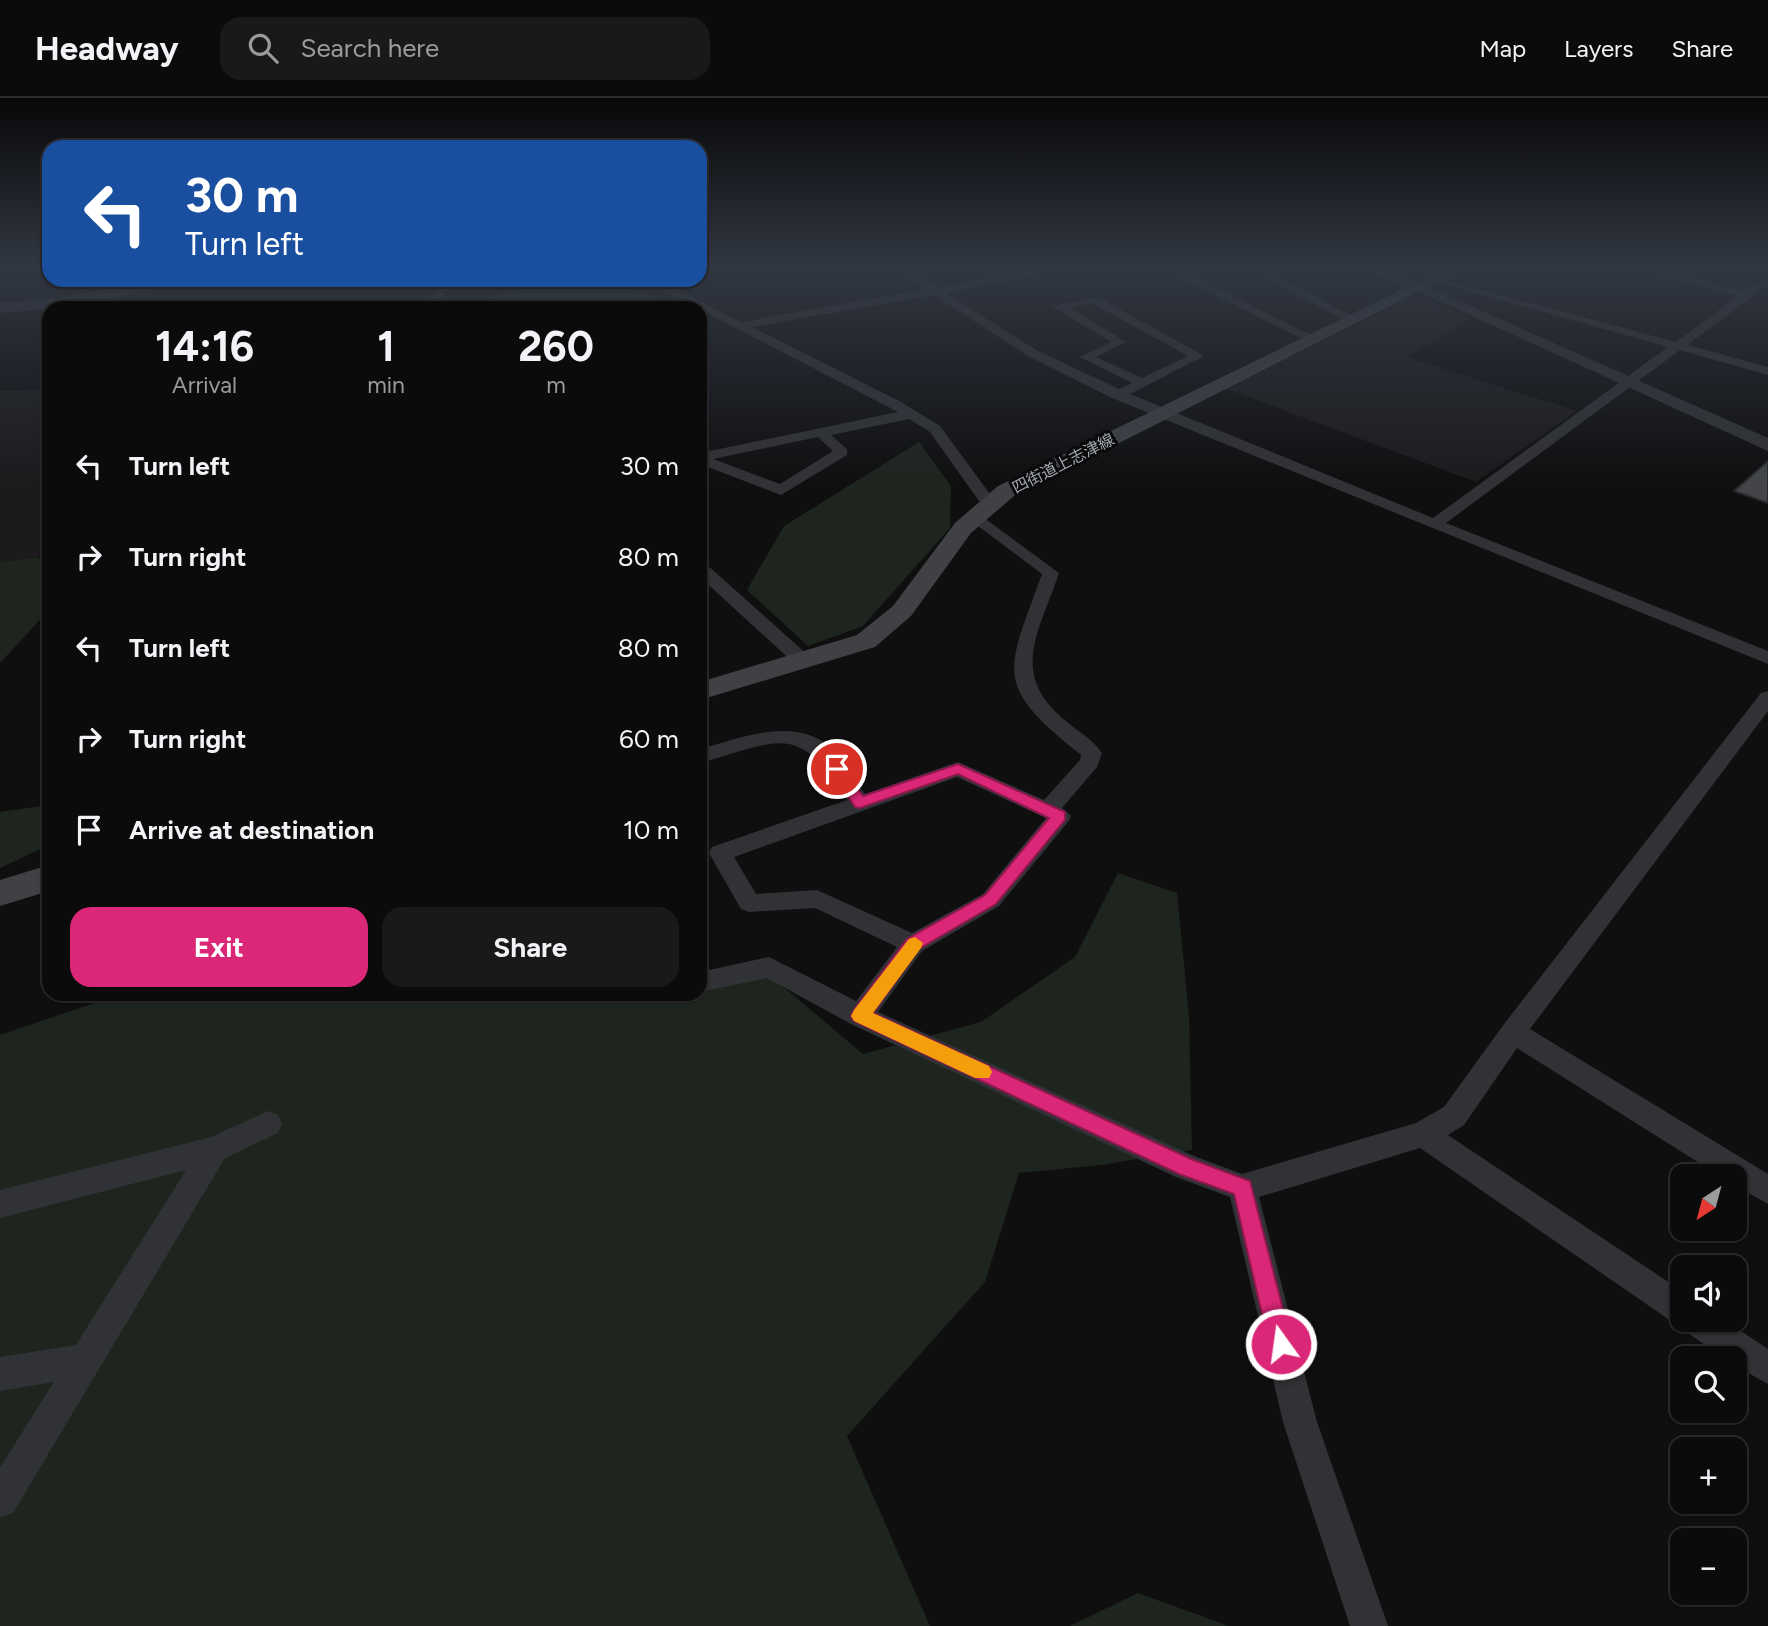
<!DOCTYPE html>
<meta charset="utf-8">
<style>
body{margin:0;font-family:Figtree,"Noto Sans JP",sans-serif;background:#19191a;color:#f1f3f6;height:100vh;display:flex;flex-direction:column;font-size:26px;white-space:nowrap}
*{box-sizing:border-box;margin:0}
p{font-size:23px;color:#9a9b9d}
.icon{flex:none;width:38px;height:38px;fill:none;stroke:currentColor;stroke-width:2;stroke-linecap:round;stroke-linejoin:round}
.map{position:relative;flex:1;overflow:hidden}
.side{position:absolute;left:42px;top:203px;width:665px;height:700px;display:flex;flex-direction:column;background:#0b0b0c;border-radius:21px;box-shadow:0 2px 5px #0004,0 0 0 2px #2b2b2d}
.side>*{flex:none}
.hud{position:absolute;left:42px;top:42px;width:665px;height:147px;border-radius:21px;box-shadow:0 2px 5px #0004,0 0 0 2px #2b2b2d;background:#1a4fa0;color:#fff;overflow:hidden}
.needle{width:46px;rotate:216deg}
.tools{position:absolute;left:1670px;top:1066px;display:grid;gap:14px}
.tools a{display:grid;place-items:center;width:77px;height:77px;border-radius:14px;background:#0b0b0c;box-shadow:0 2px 5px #0004,0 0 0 2px #2b2b2d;font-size:35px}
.pin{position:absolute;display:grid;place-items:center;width:60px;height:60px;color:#fff;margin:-30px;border:4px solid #fff;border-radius:50%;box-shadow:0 2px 7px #0007}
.me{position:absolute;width:77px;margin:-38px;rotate:346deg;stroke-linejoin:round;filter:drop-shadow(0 0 5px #0008)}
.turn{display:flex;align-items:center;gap:24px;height:147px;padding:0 28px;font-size:32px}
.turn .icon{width:91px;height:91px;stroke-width:2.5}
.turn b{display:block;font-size:49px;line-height:60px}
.eta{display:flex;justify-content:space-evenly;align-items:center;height:119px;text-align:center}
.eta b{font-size:42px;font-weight:700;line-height:49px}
.primary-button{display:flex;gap:14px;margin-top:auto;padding:14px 28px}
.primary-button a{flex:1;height:80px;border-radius:21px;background:#db2777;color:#fff;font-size:28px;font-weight:700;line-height:80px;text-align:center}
.primary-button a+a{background:#19191a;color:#f1f3f6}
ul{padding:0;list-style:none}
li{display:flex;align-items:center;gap:21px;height:91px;padding:0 28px}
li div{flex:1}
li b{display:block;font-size:26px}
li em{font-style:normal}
header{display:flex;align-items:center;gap:42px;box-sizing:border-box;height:98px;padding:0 35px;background:#0b0b0c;border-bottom:2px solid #2b2b2d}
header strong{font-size:33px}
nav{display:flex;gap:38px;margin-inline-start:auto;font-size:24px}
.search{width:490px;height:63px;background:#19191a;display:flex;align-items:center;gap:18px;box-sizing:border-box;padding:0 24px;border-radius:21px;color:#9a9b9d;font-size:26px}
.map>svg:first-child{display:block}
.built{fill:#1b1b1d}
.green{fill:#1e241e}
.building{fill:#434548;stroke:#292a2c;stroke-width:2}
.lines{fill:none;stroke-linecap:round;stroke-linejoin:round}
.minor{fill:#313235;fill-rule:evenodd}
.tertiary{fill:#313235;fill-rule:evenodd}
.secondary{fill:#3f4145;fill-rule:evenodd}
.route{fill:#db2777;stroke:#8e194d;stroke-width:2}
.slow{fill:#f59e0b}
.labels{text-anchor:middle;stroke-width:6;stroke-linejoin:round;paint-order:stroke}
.far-street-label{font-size:16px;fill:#a2a7b0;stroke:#0a0a0b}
</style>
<header>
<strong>Headway</strong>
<div class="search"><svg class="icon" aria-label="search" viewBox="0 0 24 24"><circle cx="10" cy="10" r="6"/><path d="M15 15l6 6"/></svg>Search here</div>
<nav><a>Map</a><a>Layers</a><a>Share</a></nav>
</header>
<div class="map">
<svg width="1768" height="1528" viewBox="0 0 1768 1528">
<rect width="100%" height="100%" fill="#0f0f10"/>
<g class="built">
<polygon points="1416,197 1470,221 1406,259 1577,313 1476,384 1227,291"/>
<polygon points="49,292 49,457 0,464 0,293"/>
</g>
<g class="green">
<path d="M 552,182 C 609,182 622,182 673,210 L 470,210 L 469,205 Z"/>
<polygon points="919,344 951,388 950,430 863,528 808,548 747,492 784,428"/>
<polygon points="37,459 49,462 49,512 0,565 0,464"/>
<polygon points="49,707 49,747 0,770 0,714"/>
<polygon points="1118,775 1177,795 1189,918 1192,1052 1101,1067 1019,1075 985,1184 847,1338 930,1528 0,1528 0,937 121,896 700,896 700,880 773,880 863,956 981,924 1075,859"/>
<polygon points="1138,1495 1229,1528 1070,1528"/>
</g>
<polygon class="building" points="1768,363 1768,405 1734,393"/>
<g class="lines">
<g class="minor">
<path d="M 897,171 L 910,171 L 938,189 L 1042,171 L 1066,171 L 946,195 L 1036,252 L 1119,291 L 1132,285 L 1080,259 L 1111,244 L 1052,208 L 1098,199 L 1204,258 L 1130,296 L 1433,420 L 1668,249 L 1433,183 L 1433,179 L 1676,244 L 1738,198 L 1635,171 L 1654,171 L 1745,193 L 1768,179 L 1768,187 L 1687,247 L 1768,269 L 1768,277 L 1680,252 L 1446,425 L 1768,553 L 1768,566 L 1112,300 L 1028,258 L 934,197 L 752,229 L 901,304 L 940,328 L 998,407 L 996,410 L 984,410 L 930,334 L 909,321 L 831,337 L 847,351 L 847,357 L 781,397 L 700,366 L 700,355 L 898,314 L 643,182 L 658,182 L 741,224 L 926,191 ZM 1092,205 L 1188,258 L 1142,280 L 1096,259 L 1126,244 L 1069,209 ZM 818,339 L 833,353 L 780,386 L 713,361 Z"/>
<polygon points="1163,171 1177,171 1319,241 1309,244"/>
<polygon points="1263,175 1271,175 1360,222 1350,225 1263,179"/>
<polygon points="443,182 455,182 435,210 423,210"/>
<path d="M 976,414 L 1059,475 C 1041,530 1009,573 1061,619 C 1074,631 1093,641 1102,655 L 1097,669 L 1062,710 L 1071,718 L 1068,724 L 999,808 L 922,853 L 878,914 L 1194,1058 L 1242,1076 L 1416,1025 L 1444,1009 L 1504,926 L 1761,595 L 1768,593 L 1768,613 L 1530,931 L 1768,1076 L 1768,1106 L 1734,1087 L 1734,1078 L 1720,1078 L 1517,950 L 1464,1027 L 1448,1037 L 1682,1193 L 1682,1222 L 1724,1222 L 1768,1251 L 1768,1286 L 1734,1267 L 1734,1260 L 1724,1260 L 1685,1233 L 1682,1228 L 1671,1223 L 1420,1050 L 1259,1099 L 1317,1324 L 1388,1528 L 1350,1528 L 1283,1324 L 1230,1099 L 1176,1079 L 851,926 L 767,880 L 700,894 L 700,874 L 769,859 L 856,903 L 897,849 L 815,810 L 749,814 L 741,811 L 709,755 L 712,749 L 847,702 C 798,623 779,643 700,665 L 700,651 C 742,640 796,616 834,652 C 847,664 855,681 865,696 L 958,664 L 1044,702 L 1080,662 L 1081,657 C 992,586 1006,576 1042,476 L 970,422 L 970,416 ZM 957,679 L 1046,720 L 983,796 L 912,835 L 817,792 L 756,796 L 734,759 Z"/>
<polygon points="700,465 706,466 810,559 812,563 810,567 796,567 700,479"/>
<polygon points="268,1013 278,1017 282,1026 278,1035 225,1060 13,1415 0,1420 0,1369 54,1284 0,1293 0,1259 76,1247 186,1072 0,1120 0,1092 211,1039"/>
</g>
<g class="tertiary">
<polygon points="1445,171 1463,171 1430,190 1768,340 1768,353 1411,190"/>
<polygon points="158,182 188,182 181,186 59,210 0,215 0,205 59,200"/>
</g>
<g class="secondary">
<polygon points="1366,171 1388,171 1426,190 1014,398 971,435 911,518 875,549 700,602 700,584 857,537 893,508 955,425 998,388 1405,190"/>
<polygon points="49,767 49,793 0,808 0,782"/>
</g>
</g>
<linearGradient id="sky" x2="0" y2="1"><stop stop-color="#080809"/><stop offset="0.44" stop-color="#313742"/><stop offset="1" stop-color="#313742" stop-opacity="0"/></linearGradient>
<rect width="1768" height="385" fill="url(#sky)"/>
<polygon class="route" points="837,666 842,668 863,698 958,666 1065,714 1065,722 996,806 919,851 873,915 1191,1061 1250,1083 1292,1246 1289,1254 1281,1257 1273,1254 1269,1246 1234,1096 1179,1076 854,923 851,918 854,912 907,841 985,797 1049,720 958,676 860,710 855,709 829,671"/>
<polygon class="slow" points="915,839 923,845 921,850 873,915 989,968 992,974 989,980 975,980 854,923 851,918 854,912 909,841"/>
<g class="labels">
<g class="far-street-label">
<text transform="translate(1063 365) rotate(-27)" y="6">四街道上志津線</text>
</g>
</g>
</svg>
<div class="tools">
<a><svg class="needle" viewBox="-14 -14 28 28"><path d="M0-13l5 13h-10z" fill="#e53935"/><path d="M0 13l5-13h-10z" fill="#9a9b9d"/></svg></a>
<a><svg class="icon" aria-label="sound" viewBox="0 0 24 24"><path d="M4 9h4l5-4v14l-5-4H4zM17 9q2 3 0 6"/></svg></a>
<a><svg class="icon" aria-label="search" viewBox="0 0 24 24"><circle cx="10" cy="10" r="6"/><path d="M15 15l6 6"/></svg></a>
<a>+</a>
<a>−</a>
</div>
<div class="pin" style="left:837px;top:671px;background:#d93025"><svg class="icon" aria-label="arrive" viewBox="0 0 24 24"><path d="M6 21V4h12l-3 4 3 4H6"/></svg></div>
<svg class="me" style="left:1281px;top:1246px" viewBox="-20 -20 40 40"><circle r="17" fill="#db2777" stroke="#fff" stroke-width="3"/><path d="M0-11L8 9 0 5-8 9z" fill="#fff"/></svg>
<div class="hud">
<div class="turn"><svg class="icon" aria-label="left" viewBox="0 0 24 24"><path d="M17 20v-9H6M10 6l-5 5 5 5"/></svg><div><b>30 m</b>Turn left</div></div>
</div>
<section class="side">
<div class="eta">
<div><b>14:16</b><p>Arrival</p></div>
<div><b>1</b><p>min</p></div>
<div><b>260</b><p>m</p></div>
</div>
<ul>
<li><svg class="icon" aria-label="left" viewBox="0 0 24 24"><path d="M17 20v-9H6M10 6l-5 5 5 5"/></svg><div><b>Turn left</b></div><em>30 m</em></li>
<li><svg class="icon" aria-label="right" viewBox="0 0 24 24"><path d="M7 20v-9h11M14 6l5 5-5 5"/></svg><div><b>Turn right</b></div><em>80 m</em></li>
<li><svg class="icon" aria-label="left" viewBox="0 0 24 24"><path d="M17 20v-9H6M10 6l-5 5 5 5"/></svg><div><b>Turn left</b></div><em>80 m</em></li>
<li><svg class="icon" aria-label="right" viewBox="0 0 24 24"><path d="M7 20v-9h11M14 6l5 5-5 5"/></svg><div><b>Turn right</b></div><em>60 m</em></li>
<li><svg class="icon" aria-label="arrive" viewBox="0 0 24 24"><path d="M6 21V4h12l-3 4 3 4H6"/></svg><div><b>Arrive at destination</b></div><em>10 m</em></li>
</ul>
<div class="primary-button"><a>Exit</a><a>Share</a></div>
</section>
</div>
